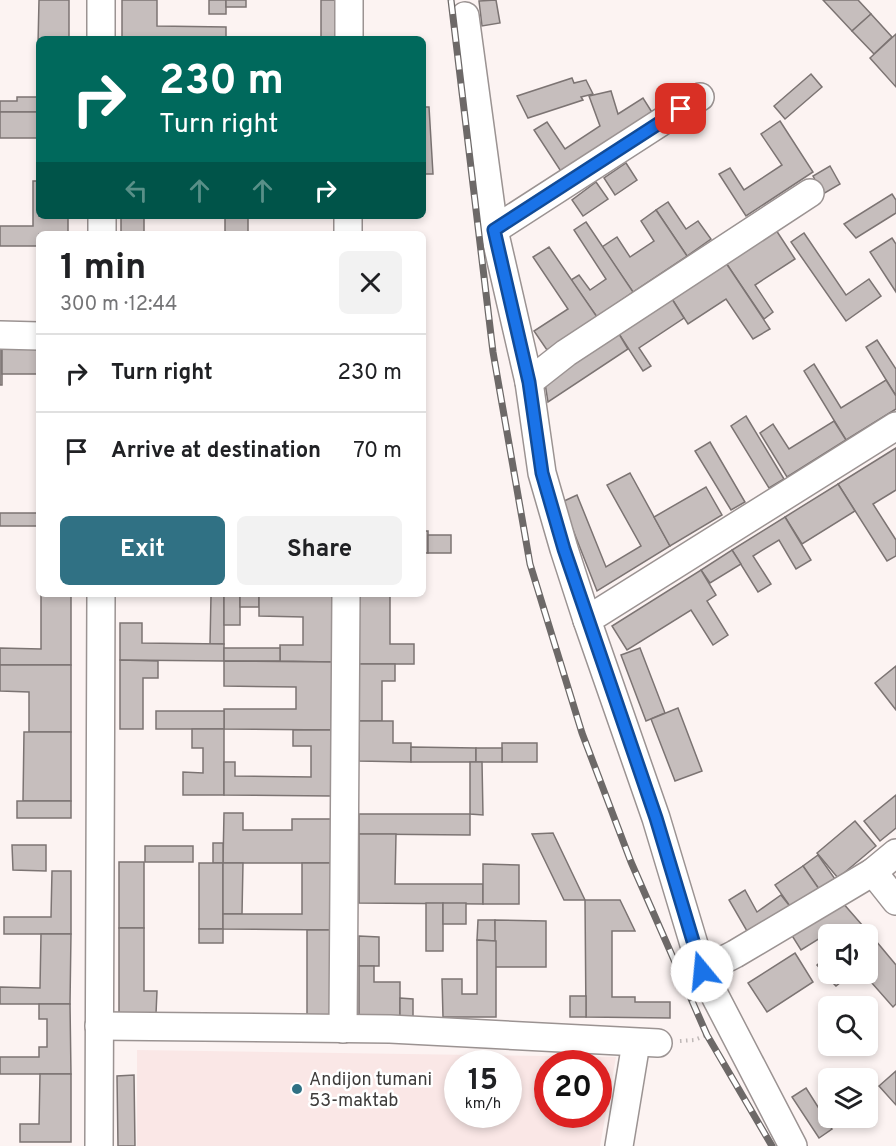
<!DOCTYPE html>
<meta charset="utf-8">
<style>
body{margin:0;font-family:Overpass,sans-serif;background:#f2f2f2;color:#202124;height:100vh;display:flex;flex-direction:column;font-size:22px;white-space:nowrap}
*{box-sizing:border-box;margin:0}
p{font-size:20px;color:#757577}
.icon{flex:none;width:33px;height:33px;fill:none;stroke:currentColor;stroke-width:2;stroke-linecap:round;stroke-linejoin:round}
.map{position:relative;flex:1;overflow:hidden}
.side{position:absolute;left:36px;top:231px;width:390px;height:366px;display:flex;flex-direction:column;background:#fff;border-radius:9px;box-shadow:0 3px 9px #0003}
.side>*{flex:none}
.banner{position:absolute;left:36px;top:36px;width:390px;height:183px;border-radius:9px;box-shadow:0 3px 9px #0003;background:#00695c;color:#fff;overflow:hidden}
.controls{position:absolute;left:818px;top:924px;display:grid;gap:12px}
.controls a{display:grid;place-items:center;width:60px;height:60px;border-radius:9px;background:#fff;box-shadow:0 3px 9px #0003;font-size:30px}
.speed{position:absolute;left:444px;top:1050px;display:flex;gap:12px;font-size:30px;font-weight:700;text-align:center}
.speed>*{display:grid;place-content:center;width:78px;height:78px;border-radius:50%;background:#fff;box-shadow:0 3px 9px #0003;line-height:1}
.speed small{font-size:15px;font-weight:400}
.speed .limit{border:9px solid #d22;background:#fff;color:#111}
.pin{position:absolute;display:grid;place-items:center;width:51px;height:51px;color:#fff;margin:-26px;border-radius:12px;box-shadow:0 3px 9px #0006}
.me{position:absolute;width:66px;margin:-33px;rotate:343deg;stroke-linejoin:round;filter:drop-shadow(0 0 4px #0008)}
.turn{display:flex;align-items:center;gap:21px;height:126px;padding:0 24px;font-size:27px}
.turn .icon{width:78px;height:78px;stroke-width:2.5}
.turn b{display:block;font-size:42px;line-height:51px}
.lanes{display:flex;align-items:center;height:57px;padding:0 24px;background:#0003;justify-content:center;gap:30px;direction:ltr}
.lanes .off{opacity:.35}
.round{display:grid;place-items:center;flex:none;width:63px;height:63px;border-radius:9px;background:#f2f2f2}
.head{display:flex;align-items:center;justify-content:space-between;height:102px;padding:0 24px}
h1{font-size:36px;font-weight:700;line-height:45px}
.primary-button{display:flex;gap:12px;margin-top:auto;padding:12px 24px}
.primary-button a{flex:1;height:69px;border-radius:9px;background:#307184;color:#fff;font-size:24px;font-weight:700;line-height:69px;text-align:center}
.primary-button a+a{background:#f2f2f2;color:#202124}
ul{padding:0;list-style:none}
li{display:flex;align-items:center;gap:18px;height:78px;padding:0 24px;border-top:2px solid #e0e0e0}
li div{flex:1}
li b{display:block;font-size:22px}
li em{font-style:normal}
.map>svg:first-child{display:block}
.built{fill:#fae7e6;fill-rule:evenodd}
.building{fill:#c6bebd;stroke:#7c7473;stroke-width:1.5}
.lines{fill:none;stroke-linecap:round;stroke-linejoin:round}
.minor-casing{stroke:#9b9392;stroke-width:30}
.path{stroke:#bfb8b7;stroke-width:4;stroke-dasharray:1.5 4.5;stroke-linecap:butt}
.minor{stroke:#fff;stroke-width:27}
.rail-casing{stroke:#6d6968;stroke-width:7}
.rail{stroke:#fff;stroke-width:4.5;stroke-dasharray:14;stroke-linecap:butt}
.route-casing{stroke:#114b97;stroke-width:15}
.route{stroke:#1a73e8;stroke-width:10}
.poi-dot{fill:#307184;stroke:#fff;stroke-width:2}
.labels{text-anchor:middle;stroke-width:5;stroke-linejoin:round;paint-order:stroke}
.poi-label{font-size:18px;fill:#3f3c3b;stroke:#fff;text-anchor:start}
</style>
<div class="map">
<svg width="896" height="1146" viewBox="0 0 896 1146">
<rect width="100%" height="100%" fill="#fcf3f2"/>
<path class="built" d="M 137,1050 L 615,1057 L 616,1057 L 600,1146 L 137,1146 ZM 458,1064 L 508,1064 L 508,1114 L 458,1114 ZM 548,1064 L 598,1064 L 598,1114 L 548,1114 Z"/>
<g class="building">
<polygon points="39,0 69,0 69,39 39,39 38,44"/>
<polygon points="122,0 157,0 157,26 226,27 226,39 122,39"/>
<rect x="209" y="0" width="17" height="14"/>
<rect x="226" y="0" width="20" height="7"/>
<rect x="321" y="0" width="20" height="39"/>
<polygon points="496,0 500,23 482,26 479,1"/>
<polygon points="823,0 858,0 871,14 852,31"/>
<polygon points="871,14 892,37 874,54 852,31"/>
<polygon points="896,34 896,87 870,58"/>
<polygon points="811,74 822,87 785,119 774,106"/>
<polygon points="572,78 574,83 586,80 593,94 581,97 583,100 528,118 517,96"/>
<polygon points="611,91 618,114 643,98 655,117 564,176 534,130 547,122 565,149 600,126 589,96"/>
<polygon points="17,97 39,97 39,112 0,112 0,101 17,101"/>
<polygon points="423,107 429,107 433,174 423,174"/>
<rect x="0" y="112" width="39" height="26"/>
<polygon points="780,121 813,172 746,216 719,174 730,168 744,190 782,165 761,134"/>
<polygon points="626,163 637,180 615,195 604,178"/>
<polygon points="830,166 840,184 823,194 813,176"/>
<polygon points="33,181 39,181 39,216 68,216 68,234 39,234 39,246 0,246 0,226 33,226"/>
<polygon points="596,182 608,199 583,216 572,200"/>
<polygon points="892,194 896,200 896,213 856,238 844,224"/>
<polygon points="668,202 686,229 698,221 711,239 687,256 656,210"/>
<polygon points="656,210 687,256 633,292 602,247 617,237 630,257 654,241 641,221"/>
<rect x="121" y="216" width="23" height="18"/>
<rect x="225" y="216" width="23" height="18"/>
<polygon points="586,222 633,292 597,317 571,280 579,275 590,290 606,279 574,230"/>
<polygon points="776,230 795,259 755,285 773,312 764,319 726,263"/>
<polygon points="804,233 846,295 869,279 881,296 846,321 791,242"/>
<polygon points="892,238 896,244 896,292 870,252"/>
<polygon points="549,247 597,317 547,350 534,331 568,309 533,257"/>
<polygon points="726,263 770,329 753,339 726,299 688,324 672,299"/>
<polygon points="672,299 684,318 639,348 651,366 643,371 619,334"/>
<polygon points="619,334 628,349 548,402 545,383"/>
<polygon points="877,340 896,369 896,396 866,347"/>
<rect x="0" y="348" width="2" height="37"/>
<rect x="2" y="348" width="37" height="26"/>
<polygon points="814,364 841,408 886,380 896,396 896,409 846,440 804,371"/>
<polygon points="746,416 784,479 769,488 731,426"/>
<polygon points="834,421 846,440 787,477 760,433 773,424 789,449"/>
<polygon points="710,442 745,502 731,510 695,451"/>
<polygon points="896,448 896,490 873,504 896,540 896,556 887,561 838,484"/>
<polygon points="630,473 670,546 597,591 562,502 577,495 606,567 641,546 607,485"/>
<polygon points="838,484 855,511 802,544 785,517"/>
<polygon points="706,487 722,515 670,546 654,517"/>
<rect x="0" y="513" width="39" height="13"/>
<polygon points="785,517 811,560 796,569 779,540 753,556 771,584 758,592 732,550"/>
<rect x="423" y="531" width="5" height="22"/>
<rect x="428" y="535" width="23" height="18"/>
<polygon points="732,550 741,564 710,583 701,570"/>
<polygon points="701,570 716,595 707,601 728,635 713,645 691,610 627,650 612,626"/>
<polygon points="41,594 71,594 71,665 0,665 0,648 41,649"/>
<polygon points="161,594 224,594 224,596 161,595"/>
<rect x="298" y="594" width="34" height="2"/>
<polygon points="359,594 390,594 390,644 414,644 414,664 359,664"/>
<polygon points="211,596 224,596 224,644 210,644"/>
<rect x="224" y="596" width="16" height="29"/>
<rect x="240" y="596" width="19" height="11"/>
<polygon points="259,596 332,596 332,662 280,661 280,645 303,645 303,617 259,616"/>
<polygon points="120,623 142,623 142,643 224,644 224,661 120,660"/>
<rect x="224" y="648" width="56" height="13"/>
<polygon points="640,648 665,713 646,721 621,655"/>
<polygon points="120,660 158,661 158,678 143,678 143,729 120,729"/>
<polygon points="224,661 332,662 331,730 224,729 224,709 296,709 296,687 224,686"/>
<polygon points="359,664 395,664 395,681 382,681 382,721 359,721"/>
<polygon points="0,665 71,665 71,732 29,732 29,692 0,691"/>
<polygon points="896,666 896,710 875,683"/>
<polygon points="678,708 702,771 675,781 651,719"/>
<rect x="156" y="711" width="68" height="18"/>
<polygon points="359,721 393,721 393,743 411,743 411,762 359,761"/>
<polygon points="192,729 224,729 224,795 183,795 183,772 203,773 203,748 192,748"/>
<polygon points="293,730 331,730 331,796 224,795 224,762 235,762 235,776 311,777 311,746 293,746"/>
<polygon points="24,732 71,732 71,801 23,801"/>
<rect x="502" y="743" width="35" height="19"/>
<polygon points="411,747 476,748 476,762 411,762"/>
<rect x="476" y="748" width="26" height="14"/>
<polygon points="470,762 482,762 483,815 470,814"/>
<polygon points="896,795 896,828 880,841 864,821"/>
<rect x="17" y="801" width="54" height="17"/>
<polygon points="224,813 243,813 243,830 292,830 292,819 331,819 331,863 223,863"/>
<polygon points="359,814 470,814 470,835 359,834"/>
<polygon points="855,821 876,846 838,878 817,853"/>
<polygon points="553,833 585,900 564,900 532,834"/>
<polygon points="359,834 396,834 395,884 483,884 483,904 359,903"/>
<rect x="213" y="843" width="10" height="20"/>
<polygon points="12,845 46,845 46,871 13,870"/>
<rect x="145" y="846" width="48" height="16"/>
<polygon points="818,855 835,879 819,889 803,866"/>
<rect x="119" y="862" width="25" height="66"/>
<rect x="199" y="863" width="24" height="66"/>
<polygon points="223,863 243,863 242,914 223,914"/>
<polygon points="302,863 331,863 331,930 223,929 223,914 302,914"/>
<polygon points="483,864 519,865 519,904 483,904"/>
<polygon points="803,866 819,889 792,909 775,885"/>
<polygon points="52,871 71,871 71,934 4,934 4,917 51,917"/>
<polygon points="745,890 757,912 781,895 792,909 751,938 729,900"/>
<polygon points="585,900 620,900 635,931 612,931 612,997 635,997 635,1002 670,1002 670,1018 586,1017"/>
<polygon points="842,902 876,941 867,949 867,934 830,934 828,933 801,950 791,934"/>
<rect x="426" y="903" width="17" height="48"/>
<rect x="443" y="903" width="23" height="21"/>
<polygon points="478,920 495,920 496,941 477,940"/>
<polygon points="495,920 546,921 546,967 495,967"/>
<polygon points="119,928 144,928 144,991 157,991 156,1014 119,1014"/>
<rect x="199" y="929" width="24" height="14"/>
<rect x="307" y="930" width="24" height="85"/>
<polygon points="41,934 71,934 70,1004 0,1004 0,987 40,988"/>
<polygon points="359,936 379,937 379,966 359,966"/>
<polygon points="477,940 496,941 496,1017 443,1017 442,979 462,979 462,994 477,994"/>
<polygon points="876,941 896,965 896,1004 893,1007 864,974 867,974 867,949"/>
<polygon points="795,953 813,982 767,1012 748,983"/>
<polygon points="828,955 828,974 838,974 830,980 817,965"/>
<polygon points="359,966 374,966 374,982 400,982 400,1016 359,1016"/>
<polygon points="838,974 851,974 836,986 830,980"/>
<rect x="570" y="996" width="16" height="21"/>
<polygon points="400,998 413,999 413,1017 400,1016"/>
<polygon points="39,1004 70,1004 71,1074 0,1074 0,1057 39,1057 39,1047 47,1047 47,1019 39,1019"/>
<polygon points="896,1071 896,1105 879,1086"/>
<polygon points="40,1074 71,1074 71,1142 20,1142 20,1124 39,1124"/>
<polygon points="134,1075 135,1146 118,1146 117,1076"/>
<polygon points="806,1088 832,1129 819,1138 792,1097"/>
</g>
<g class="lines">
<defs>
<g id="minor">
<polyline points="101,0 101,39"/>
<polyline points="465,16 494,230 529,382"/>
<polyline points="349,39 349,0"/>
<polyline points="102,216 102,234"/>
<polyline points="494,230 700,97"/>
<polyline points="348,234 348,216"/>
<polyline points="0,335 39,336"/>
<polyline points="587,620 564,549 542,473 529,382 566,353 810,193"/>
<polyline points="896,853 873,872 896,901"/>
<polyline points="702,971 656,818 587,620 896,426"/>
<polyline points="99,1026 390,1029 658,1043"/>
<polyline points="343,1029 346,594"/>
<polyline points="99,1146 101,594"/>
<polyline points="619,1146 636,1043"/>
<polyline points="793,1146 702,971 735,954 873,872"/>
</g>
</defs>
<use href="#minor" class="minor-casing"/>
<polyline class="path" points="680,1041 694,1040 707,1035"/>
<use href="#minor" class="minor"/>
<defs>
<polyline id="rail" points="451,0 493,352 530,564 582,733 631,862 707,1035 772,1146"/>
</defs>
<use href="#rail" class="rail-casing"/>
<use href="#rail" class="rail"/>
</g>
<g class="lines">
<defs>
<polyline id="route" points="681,109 494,230 529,382 542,473 564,549 656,818 702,971"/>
</defs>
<use href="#route" class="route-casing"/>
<use href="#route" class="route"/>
</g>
<circle class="poi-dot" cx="297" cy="1089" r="6"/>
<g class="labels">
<g class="poi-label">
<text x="309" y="1085">Andijon tumani<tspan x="309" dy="21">53-maktab</tspan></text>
</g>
</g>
</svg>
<div class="controls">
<a><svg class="icon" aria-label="sound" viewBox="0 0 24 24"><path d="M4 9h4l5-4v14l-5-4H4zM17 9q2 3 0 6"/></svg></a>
<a><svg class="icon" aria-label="search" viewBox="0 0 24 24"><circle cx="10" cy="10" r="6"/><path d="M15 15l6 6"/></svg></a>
<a><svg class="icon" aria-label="layers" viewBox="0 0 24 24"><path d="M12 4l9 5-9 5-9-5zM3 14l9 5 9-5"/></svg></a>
</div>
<div class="speed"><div>15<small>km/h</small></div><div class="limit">20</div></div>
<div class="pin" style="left:681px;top:109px;background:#d93025"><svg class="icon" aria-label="arrive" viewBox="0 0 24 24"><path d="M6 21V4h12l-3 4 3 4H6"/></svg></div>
<svg class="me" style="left:702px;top:971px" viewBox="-20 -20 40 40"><circle r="19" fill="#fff"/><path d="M0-13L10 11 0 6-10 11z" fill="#1a73e8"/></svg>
<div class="banner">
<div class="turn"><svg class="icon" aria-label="right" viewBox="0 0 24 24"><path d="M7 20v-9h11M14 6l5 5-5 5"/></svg><div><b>230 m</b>Turn right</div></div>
<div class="lanes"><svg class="icon off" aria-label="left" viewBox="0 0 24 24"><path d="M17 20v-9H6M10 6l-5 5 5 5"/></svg><svg class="icon off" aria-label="ahead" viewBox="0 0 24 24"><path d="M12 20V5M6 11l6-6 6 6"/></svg><svg class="icon off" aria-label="ahead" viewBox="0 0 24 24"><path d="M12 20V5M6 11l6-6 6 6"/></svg><svg class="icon" aria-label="right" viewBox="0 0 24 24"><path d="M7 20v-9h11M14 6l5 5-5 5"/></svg></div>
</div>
<section class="side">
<div class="head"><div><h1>1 min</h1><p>300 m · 12:44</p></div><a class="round"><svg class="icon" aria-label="close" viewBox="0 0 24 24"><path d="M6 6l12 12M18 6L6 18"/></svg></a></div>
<ul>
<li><svg class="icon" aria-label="right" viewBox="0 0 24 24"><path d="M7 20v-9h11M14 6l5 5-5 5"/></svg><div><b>Turn right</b></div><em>230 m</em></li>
<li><svg class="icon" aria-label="arrive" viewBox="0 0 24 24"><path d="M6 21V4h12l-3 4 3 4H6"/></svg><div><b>Arrive at destination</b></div><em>70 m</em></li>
</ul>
<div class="primary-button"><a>Exit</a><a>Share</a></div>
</section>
</div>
